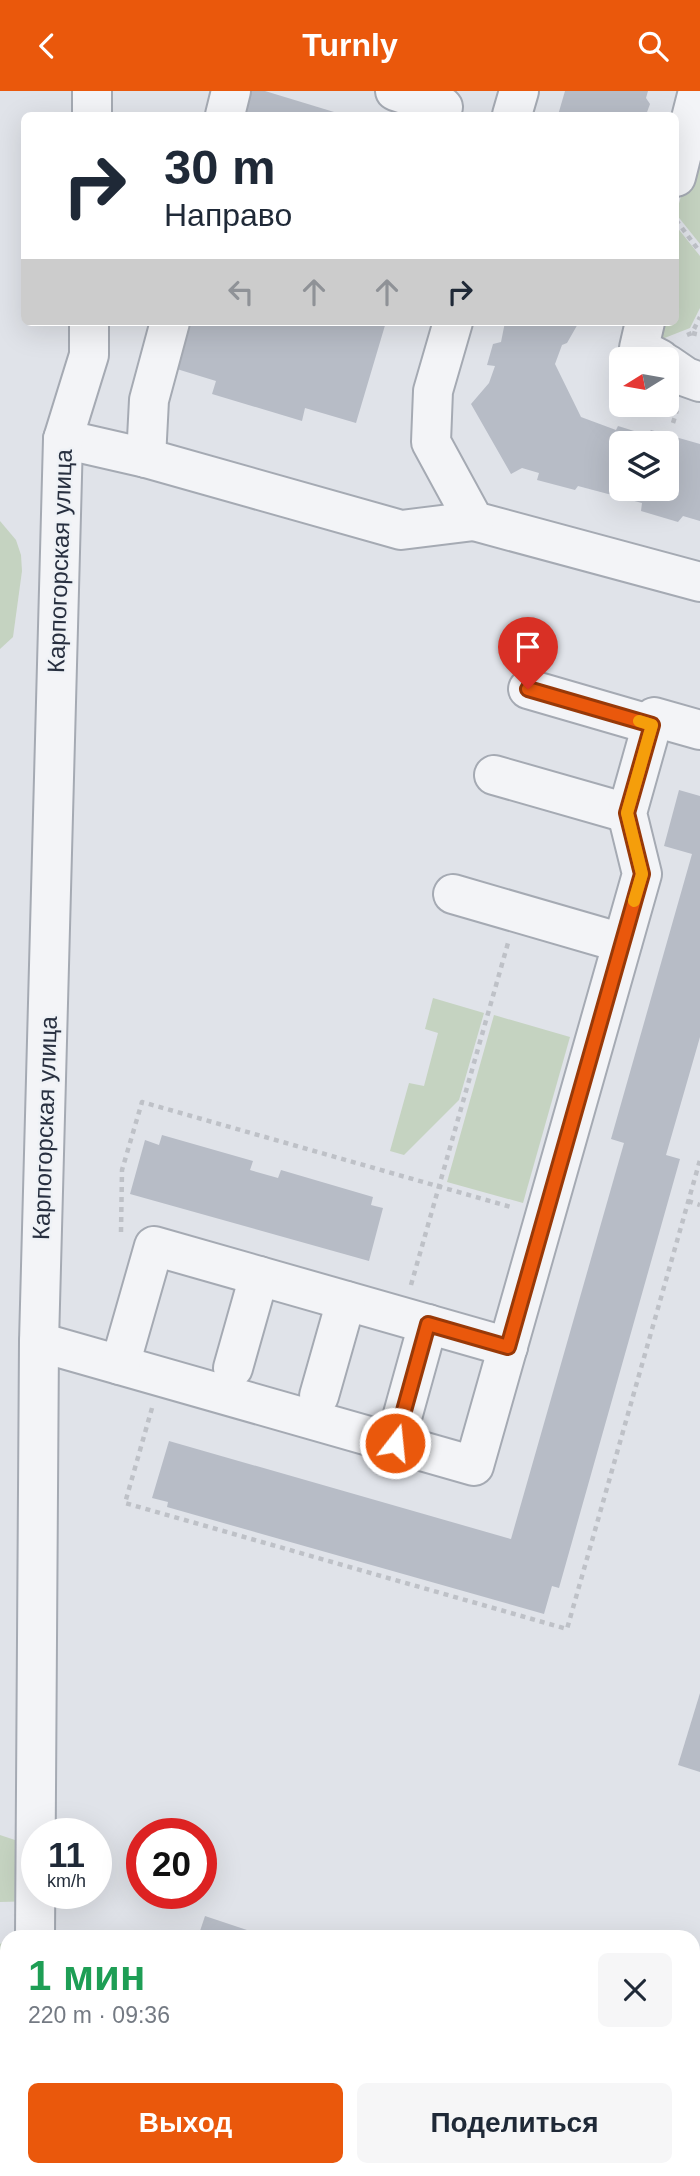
<!DOCTYPE html>
<html lang="ru">
<meta charset="utf-8">
<style>
body{margin:0;font-family:Arial,sans-serif;background:#f6f6f7;color:#1f2937;height:100vh;display:flex;flex-direction:column;font-size:26px;white-space:nowrap}
*{box-sizing:border-box;margin:0}
p{font-size:23px;color:#747a83}
.icon{flex:none;width:38px;height:38px;fill:none;stroke:currentColor;stroke-width:2;stroke-linecap:round;stroke-linejoin:round}
.map{position:relative;flex:1;overflow:hidden}
.details{position:absolute;left:0px;top:1839px;width:700px;height:247px;display:flex;flex-direction:column;background:#fff;border-radius:21px 21px 0 0;box-shadow:0 7px 28px #0002}
.details>*{flex:none}
.guide{position:absolute;left:21px;top:21px;width:658px;height:214px;border-radius:10px;box-shadow:0 7px 28px #0002;background:#fff;color:#1f2937;overflow:hidden}
.needle{width:46px;rotate:259deg}
.fabs{position:absolute;left:609px;top:256px;display:grid;gap:14px}
.fabs a{display:grid;place-items:center;width:70px;height:70px;border-radius:10px;background:#fff;box-shadow:0 7px 28px #0002;font-size:35px}
.speed{position:absolute;left:21px;top:1727px;display:flex;gap:14px;font-size:35px;font-weight:700;text-align:center}
.speed>*{display:grid;place-content:center;width:91px;height:91px;border-radius:50%;background:#fff;box-shadow:0 7px 28px #0002;line-height:1}
.speed small{font-size:18px;font-weight:400}
.speed .limit{border:10px solid #d22;background:#fff;color:#111}
.pin{position:absolute;display:grid;place-items:center;width:60px;height:60px;color:#fff;margin:-72px -30px;border-radius:50% 50% 50% 0;rotate:-45deg;box-shadow:0 0 7px #0007}
.pin .icon{rotate:45deg}
.me{position:absolute;width:77px;margin:-38px;rotate:16deg;stroke-linejoin:round;filter:drop-shadow(0 0 5px #0008)}
.turn{display:flex;align-items:center;gap:24px;height:147px;padding:0 28px;font-size:32px}
.turn .icon{width:91px;height:91px;stroke-width:2.5}
.turn b{display:block;font-size:49px;line-height:60px}
.lanes{display:flex;align-items:center;height:66px;padding:0 28px;background:#0003;justify-content:center;gap:35px;direction:ltr}
.lanes .off{opacity:.35}
.round{display:grid;place-items:center;flex:none;width:74px;height:74px;border-radius:10px;background:#f6f6f7}
.headline{display:flex;align-items:center;justify-content:space-between;height:119px;padding:0 28px}
h1{font-size:42px;font-weight:700;line-height:52px;color:#1e9e55}
.primary-button{display:flex;gap:14px;margin-top:auto;padding:14px 28px}
.primary-button a{flex:1;height:80px;border-radius:10px;background:#ea580c;color:#fff;font-size:28px;font-weight:700;line-height:80px;text-align:center}
.primary-button a+a{background:#f6f6f7;color:#1f2937}
header{display:flex;justify-content:space-between;align-items:center;height:91px;padding:0 28px;background:#ea580c;color:#fff;font-size:32px;font-weight:700}
.map>svg:first-child{display:block}
.green{fill:#c5d3c1}
.building{fill:#b7bcc6;fill-rule:evenodd}
.lines{fill:none;stroke-linecap:round;stroke-linejoin:round}
.minor-tunnel{stroke:#bbbfc7;stroke-width:38;stroke-dasharray:38 19;stroke-linecap:butt}
.minor-casing{stroke:#a5aab3;stroke-width:42}
.path{stroke:#bec1c7;stroke-width:4.5;stroke-dasharray:5 5;stroke-linecap:butt}
.minor{stroke:#f3f4f7;stroke-width:38}
.route-casing{stroke:#983908;stroke-width:18}
.route{stroke:#ea580c;stroke-width:12}
.slow{stroke:#f59e0b;stroke-width:12}
.labels{text-anchor:middle;stroke-width:5;stroke-linejoin:round;paint-order:stroke}
.street-label{font-size:24px;fill:#283040;stroke:#eff2f6}
</style>
<header><svg class="icon" aria-label="back" viewBox="0 0 24 24"><path d="M15 5l-7 7 7 7"/></svg>Turnly<svg class="icon" aria-label="search" viewBox="0 0 24 24"><circle cx="10" cy="10" r="6"/><path d="M15 15l6 6"/></svg></header>
<div class="map">
<svg width="700" height="2085" viewBox="0 0 700 2085">
<rect width="100%" height="100%" fill="#e0e3e9"/>
<g class="green">
<polygon points="700,38 700,153 676,123"/>
<polygon points="676,135 700,165 700,217 690,237 639,257 646,231 676,231"/>
<polygon points="0,430 16,449 21,464 22,480 13,546 0,558"/>
<polygon points="433,907 484,922 459,1009 404,1064 390,1060 409,992 424,995 438,942 425,938"/>
<polygon points="494,924 570,946 523,1112 447,1091"/>
<polygon points="0,1744 18,1750 37,1810 0,1811"/>
<polygon points="7,1848 7,2079 18,2079 17,2085 0,2085 0,1853"/>
</g>
<g class="building">
<polygon points="249,0 265,0 344,24 242,24"/>
<polygon points="565,0 648,0 646,7 650,13 646,24 558,24"/>
<polygon points="180,231 386,231 356,332 305,317 302,330 212,303 216,290 167,275"/>
<path d="M 505,231 L 579,231 L 567,252 L 562,254 L 555,273 L 581,326 L 616,339 L 618,335 L 647,344 L 651,339 L 700,353 L 700,430 L 683,425 L 678,431 L 641,420 L 642,412 L 578,395 L 575,399 L 537,389 L 539,382 L 522,377 L 511,383 L 471,313 L 489,292 L 495,275 L 487,274 L 493,253 L 501,251 ZM 621,352 L 667,352 L 667,397 L 621,397 Z"/>
<polygon points="679,699 700,705 700,946 666,1064 680,1068 559,1497 552,1495 544,1523 167,1416 168,1411 152,1407 169,1350 511,1448 624,1052 611,1048 692,763 664,755"/>
<polygon points="162,1044 253,1070 250,1079 278,1087 281,1079 373,1106 371,1114 383,1117 369,1170 130,1103 145,1049 159,1054"/>
<polygon points="700,1602 700,1681 678,1674"/>
<polygon points="205,1825 268,1846 198,1846"/>
<polygon points="693,2047 700,2049 700,2085 603,2085 585,2080 693,2079"/>
<polygon points="366,2079 404,2079 402,2085 382,2085"/>
</g>
<g class="lines">
<polyline class="minor-tunnel" points="696,2085 700,2066"/>
<defs>
<g id="minor">
<polyline points="395,0 443,16"/>
<polyline points="92,24 92,0"/>
<polyline points="225,24 231,0"/>
<polyline points="512,24 519,0"/>
<polyline points="676,86 698,0"/>
<polyline points="453,231 433,300 431,351 474,430 700,491"/>
<polyline points="645,231 639,257 660,268"/>
<polyline points="667,273 686,286 700,291"/>
<polyline points="63,348 146,367 401,439 474,430"/>
<polyline points="146,367 149,309 170,231"/>
<polyline points="528,598 652,634"/>
<polyline points="494,684 627,722"/>
<polyline points="453,803 622,852"/>
<polyline points="39,1251 474,1375 642,783 627,722 654,626 700,639"/>
<polyline points="120,1274 154,1155 508,1256"/>
<polyline points="233,1277 259,1185"/>
<polyline points="319,1305 346,1210"/>
<polyline points="395,1352 428,1233"/>
<polyline points="35,1846 39,1251 63,348 89,264 89,231"/>
<polyline points="34,2085 34,2079"/>
</g>
</defs>
<use href="#minor" class="minor-casing"/>
<g class="path">
<polyline points="676,129 700,161"/>
<polyline points="692,242 700,244"/>
<polyline points="687,244 692,242 700,226"/>
<polyline points="673,332 677,319"/>
<polyline points="688,1110 700,1114"/>
<polyline points="121,1141 122,1079 142,1011 511,1116"/>
<polyline points="411,1194 508,852"/>
<polyline points="152,1317 125,1412 567,1538 700,1069"/>
</g>
<use href="#minor" class="minor"/>
</g>
<g class="lines">
<defs>
<polyline id="route" points="395,1352 428,1233 508,1256 642,783 627,722 652,634 528,598"/>
</defs>
<use href="#route" class="route-casing"/>
<use href="#route" class="route"/>
<polyline class="slow" points="634,810 642,783 627,722 652,634 639,630"/>
</g>
<g class="labels">
<g class="street-label">
<text transform="translate(60 470) rotate(-88)" y="8">Карпогорская улица</text>
<text transform="translate(45 1037) rotate(-88)" y="8">Карпогорская улица</text>
</g>
</g>
</svg>
<div class="fabs">
<a><svg class="needle" viewBox="-14 -14 28 28"><path d="M0-13l5 13h-10z" fill="#e53935"/><path d="M0 13l5-13h-10z" fill="#747a83"/></svg></a>
<a><svg class="icon" aria-label="layers" viewBox="0 0 24 24"><path d="M12 4l9 5-9 5-9-5zM3 14l9 5 9-5"/></svg></a>
</div>
<div class="speed"><div>11<small>km/h</small></div><div class="limit">20</div></div>
<div class="pin" style="left:528px;top:598px;background:#d93025"><svg class="icon" aria-label="arrive" viewBox="0 0 24 24"><path d="M6 21V4h12l-3 4 3 4H6"/></svg></div>
<svg class="me" style="left:395px;top:1352px" viewBox="-20 -20 40 40"><circle r="17" fill="#ea580c" stroke="#fff" stroke-width="3"/><path d="M0-11L8 9 0 5-8 9z" fill="#fff"/></svg>
<div class="guide">
<div class="turn"><svg class="icon" aria-label="right" viewBox="0 0 24 24"><path d="M7 20v-9h11M14 6l5 5-5 5"/></svg><div><b>30 m</b>Направо</div></div>
<div class="lanes"><svg class="icon off" aria-label="left" viewBox="0 0 24 24"><path d="M17 20v-9H6M10 6l-5 5 5 5"/></svg><svg class="icon off" aria-label="ahead" viewBox="0 0 24 24"><path d="M12 20V5M6 11l6-6 6 6"/></svg><svg class="icon off" aria-label="ahead" viewBox="0 0 24 24"><path d="M12 20V5M6 11l6-6 6 6"/></svg><svg class="icon" aria-label="right" viewBox="0 0 24 24"><path d="M7 20v-9h11M14 6l5 5-5 5"/></svg></div>
</div>
<section class="details">
<div class="headline"><div><h1>1 мин</h1><p>220 m · 09:36</p></div><a class="round"><svg class="icon" aria-label="close" viewBox="0 0 24 24"><path d="M6 6l12 12M18 6L6 18"/></svg></a></div>
<div class="primary-button"><a>Выход</a><a>Поделиться</a></div>
</section>
</div>
